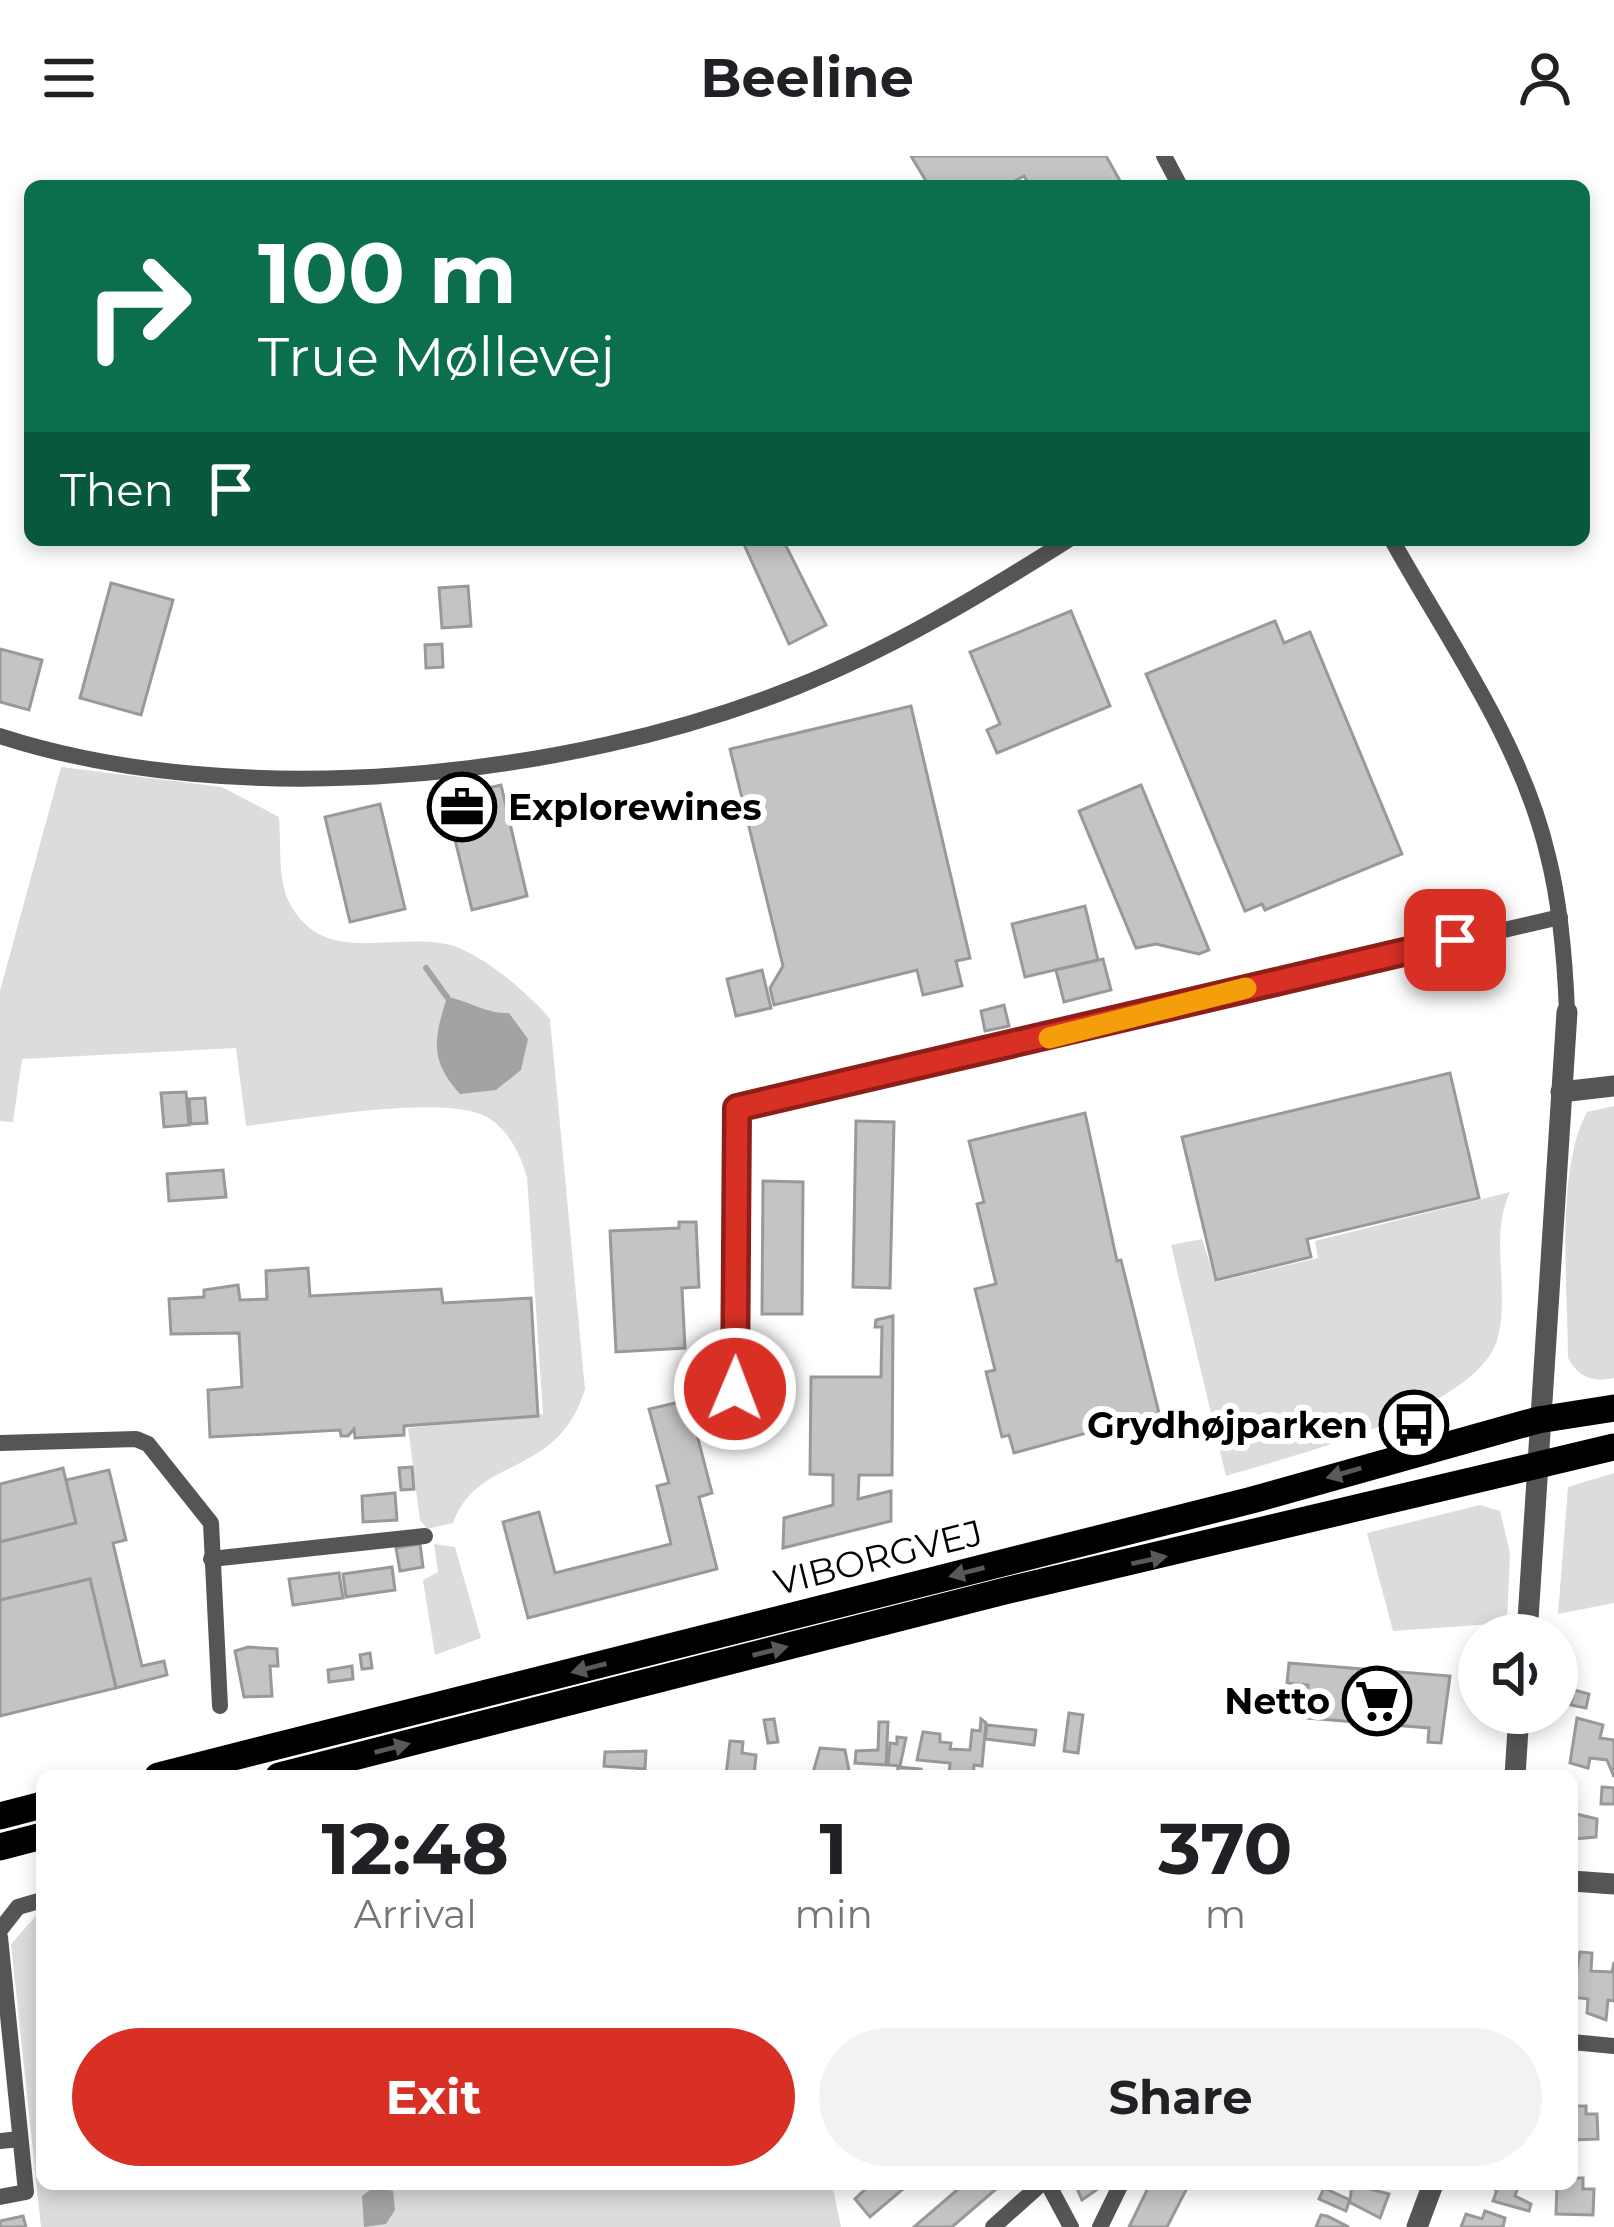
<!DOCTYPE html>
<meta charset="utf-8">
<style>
body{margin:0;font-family:Montserrat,sans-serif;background:#f2f2f2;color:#202124;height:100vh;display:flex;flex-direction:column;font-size:45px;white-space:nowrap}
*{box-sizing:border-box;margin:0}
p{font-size:39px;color:#757577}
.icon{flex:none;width:66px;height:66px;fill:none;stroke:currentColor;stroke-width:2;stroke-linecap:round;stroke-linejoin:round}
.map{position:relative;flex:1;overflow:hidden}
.sheet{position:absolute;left:36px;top:1614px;width:1542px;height:420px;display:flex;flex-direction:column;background:#fff;border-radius:18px;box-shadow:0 6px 18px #0003}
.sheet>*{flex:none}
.hud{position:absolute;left:24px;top:24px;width:1566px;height:366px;border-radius:18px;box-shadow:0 6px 18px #0003;background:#0b6e4f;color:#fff;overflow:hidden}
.buttons{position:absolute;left:1458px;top:1458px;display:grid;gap:24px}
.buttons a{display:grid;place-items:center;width:120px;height:120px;border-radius:50%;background:#fff;box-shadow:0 6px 18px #0003;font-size:60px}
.pin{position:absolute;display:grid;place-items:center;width:102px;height:102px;color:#fff;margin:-51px;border-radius:24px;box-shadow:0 6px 18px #0006}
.me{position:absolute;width:132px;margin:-66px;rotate:1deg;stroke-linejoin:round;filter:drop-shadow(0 0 9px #0008)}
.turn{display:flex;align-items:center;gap:42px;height:252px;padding:0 36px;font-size:54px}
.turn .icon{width:156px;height:156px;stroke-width:2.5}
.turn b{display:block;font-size:84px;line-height:102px}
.then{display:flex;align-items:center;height:114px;padding:0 36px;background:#0003;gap:24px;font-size:45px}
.eta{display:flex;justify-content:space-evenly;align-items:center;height:204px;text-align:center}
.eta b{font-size:72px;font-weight:700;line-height:84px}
.primary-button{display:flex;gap:24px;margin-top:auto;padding:24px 36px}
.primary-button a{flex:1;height:138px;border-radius:72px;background:#d93025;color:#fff;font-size:48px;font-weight:700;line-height:138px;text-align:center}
.primary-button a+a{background:#f2f2f2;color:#202124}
header{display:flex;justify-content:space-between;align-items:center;height:156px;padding:0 36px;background:#fff;font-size:54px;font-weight:700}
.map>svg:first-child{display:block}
.green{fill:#dcdcdc}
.water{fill:#a3a3a3}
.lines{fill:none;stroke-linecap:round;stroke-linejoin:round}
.stream{stroke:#a3a3a3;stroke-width:6}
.building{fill:#c4c4c4;stroke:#999;stroke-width:3}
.minor{stroke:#555;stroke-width:16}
.tertiary{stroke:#555;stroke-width:21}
.primary{stroke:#000;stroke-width:27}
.oneway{fill:#595959}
.route-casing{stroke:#8d1f18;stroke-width:30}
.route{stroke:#d93025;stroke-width:21}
.slow{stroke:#f59e0b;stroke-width:21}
.labels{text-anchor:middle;stroke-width:12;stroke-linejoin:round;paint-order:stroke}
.poi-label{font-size:36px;font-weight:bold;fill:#000;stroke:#fff;text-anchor:end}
.street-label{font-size:36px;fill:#000;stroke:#fff}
</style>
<header><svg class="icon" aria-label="menu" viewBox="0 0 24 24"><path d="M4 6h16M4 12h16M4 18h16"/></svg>Beeline<svg class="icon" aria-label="person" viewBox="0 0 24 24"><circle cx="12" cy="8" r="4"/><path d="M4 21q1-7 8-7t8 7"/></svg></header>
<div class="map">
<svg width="1614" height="2071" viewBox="0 0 1614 2071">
<rect width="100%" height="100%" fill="#fff"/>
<g class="green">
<path d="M 61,611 L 222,631 L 279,661 C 281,685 278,722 288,744 C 321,811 386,777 446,788 C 478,794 530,838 550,863 L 585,1233 C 558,1323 478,1298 453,1367 L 427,1373 L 420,1364 L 408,1272 L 543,1258 L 527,1021 C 520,998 509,974 487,961 C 444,937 299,964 246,970 L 236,892 L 22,903 L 13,966 L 0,965 L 0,835 Z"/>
<path d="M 1614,950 L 1614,1222 C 1593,1227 1578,1221 1568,1202 C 1568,1134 1555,1015 1587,956 Z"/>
<path d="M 1510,1036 C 1489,1081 1510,1133 1498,1181 C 1480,1254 1291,1300 1226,1320 L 1171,1089 L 1202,1083 L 1216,1126 L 1318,1102 L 1315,1085 Z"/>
<polygon points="1614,1317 1614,1447 1558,1458 1568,1331"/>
<polygon points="1480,1349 1500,1355 1510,1397 1507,1467 1393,1475 1367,1377"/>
<polygon points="434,1388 455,1391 481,1482 435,1499 423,1424 438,1416"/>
<polygon points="42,1753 42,2028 832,2028 841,2071 41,2071 11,1788"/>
</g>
<g class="water">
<path d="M 447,841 C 470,845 486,858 509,857 L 528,883 L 521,914 L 496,934 L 460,938 C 429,904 434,883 447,841 Z"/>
<polygon points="374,2031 393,2035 395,2054 386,2068 364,2071 362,2040"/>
</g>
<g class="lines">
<polyline class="stream" points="426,812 447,841"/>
</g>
<g class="building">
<polygon points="911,0 1106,0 1123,30 1030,30 1024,20 1006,30 929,30"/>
<polygon points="742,384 783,384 826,469 789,488"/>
<polygon points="111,427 173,444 141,559 80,542"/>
<polygon points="468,430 471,470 442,472 439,432"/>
<polygon points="1071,455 1110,550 997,597 987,574 1000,568 970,496"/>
<polygon points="1275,465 1284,487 1310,476 1402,698 1265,754 1262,748 1245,755 1146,518"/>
<polygon points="442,488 443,511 426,512 425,489"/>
<polygon points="0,493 42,504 29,554 0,546"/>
<polygon points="911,550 970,802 956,805 962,830 923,839 917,814 774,849 770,832 783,810 730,593"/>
<polygon points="501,629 527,740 472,754 445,642"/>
<polygon points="1141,629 1209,794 1199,798 1156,788 1136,792 1079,655"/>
<polygon points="380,648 405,753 350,766 325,661"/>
<polygon points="1085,750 1098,804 1025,821 1012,768"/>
<polygon points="1103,803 1111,834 1064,846 1056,814"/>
<polygon points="762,814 771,852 736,860 727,823"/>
<polygon points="1004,849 1009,870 985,875 981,855"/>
<polygon points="1450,917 1479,1042 1307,1083 1311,1101 1216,1124 1182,981"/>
<polygon points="186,936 189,969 164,971 161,937"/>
<polygon points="205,942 207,967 191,968 189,943"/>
<polygon points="1085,957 1117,1105 1121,1104 1159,1257 1014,1297 1009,1279 1002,1281 986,1216 995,1214 975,1133 996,1128 977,1048 984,1046 969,985"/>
<polygon points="856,965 894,966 890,1132 853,1131"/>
<polygon points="223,1014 226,1041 169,1045 167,1018"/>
<polygon points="763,1025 803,1026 802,1158 762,1158"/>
<polygon points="679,1066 696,1066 699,1131 682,1132 685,1192 616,1196 610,1075 679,1072"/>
<polygon points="308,1112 310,1140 441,1133 443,1147 531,1142 538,1260 404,1270 404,1279 355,1282 354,1273 348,1280 341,1280 340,1274 210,1281 208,1234 242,1231 239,1177 171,1178 169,1143 204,1141 204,1134 238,1129 240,1144 267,1143 266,1115"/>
<polygon points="893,1160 892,1319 859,1319 858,1343 891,1335 891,1365 783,1392 784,1362 833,1349 833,1319 810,1318 811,1221 881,1221 882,1171 875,1171 876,1164"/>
<polygon points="688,1244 712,1337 699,1341 717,1413 528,1462 503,1366 539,1356 555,1417 671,1388 657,1330 669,1327 649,1253"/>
<polygon points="412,1311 414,1333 401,1334 399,1312"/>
<polygon points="63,1312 76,1367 0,1386 0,1328"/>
<polygon points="109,1314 126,1384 113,1387 142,1510 164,1505 167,1519 116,1532 90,1423 0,1444 0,1386 76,1367 66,1324"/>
<polygon points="395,1337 397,1364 363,1366 362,1340"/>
<polygon points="420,1388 423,1411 400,1415 396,1392"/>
<polygon points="392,1411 395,1434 346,1441 343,1418"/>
<polygon points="339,1417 343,1442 293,1449 289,1423"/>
<polygon points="90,1423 116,1532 0,1560 0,1444"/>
<polygon points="248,1491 277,1493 278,1510 270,1510 272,1540 244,1541 235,1495"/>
<polygon points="370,1497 372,1512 362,1513 360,1499"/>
<polygon points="1289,1507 1450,1520 1441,1587 1428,1586 1429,1572 1305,1562 1308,1529 1287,1527"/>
<polygon points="352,1510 353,1523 329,1526 328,1514"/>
<polygon points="1574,1534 1589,1538 1586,1552 1571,1549"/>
<polygon points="1069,1557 1083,1559 1078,1597 1064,1595"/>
<polygon points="1577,1562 1603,1569 1600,1582 1614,1584 1614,1621 1607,1604 1590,1602 1588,1612 1570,1607"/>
<polygon points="774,1563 778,1586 768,1587 764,1564"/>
<polygon points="981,1563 986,1567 982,1610 974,1609 973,1620 949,1620 950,1607 917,1604 923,1576 940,1578 940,1586 951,1587 950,1593 970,1594 972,1574 980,1575"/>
<polygon points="879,1566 888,1566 886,1609 855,1607 856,1595 878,1594"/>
<polygon points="987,1569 1036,1574 1034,1589 985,1583"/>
<polygon points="897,1581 906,1582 900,1610 888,1609 890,1587 897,1588"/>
<polygon points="730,1585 743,1586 742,1597 756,1599 754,1620 726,1619"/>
<polygon points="820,1592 845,1594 850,1620 812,1620"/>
<polygon points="646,1595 645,1613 604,1610 605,1596"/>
<polygon points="898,1611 921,1613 920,1620 897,1620"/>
<polygon points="1602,1631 1614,1632 1614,1648 1601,1648"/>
<polygon points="1572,1657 1597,1663 1596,1681 1572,1683"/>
<polygon points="1580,1796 1592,1797 1591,1815 1612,1816 1614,1806 1614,1845 1608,1844 1606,1864 1587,1857 1588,1843 1572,1841"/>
<polygon points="1572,1941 1574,1950 1586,1950 1586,1958 1597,1958 1598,1983 1572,1984"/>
<polygon points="1572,2022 1583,2022 1583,2033 1594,2033 1593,2059 1556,2058 1557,2028 1572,2028"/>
<polygon points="871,2028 909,2028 870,2061 855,2043"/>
<polygon points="964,2028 1002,2028 952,2071 914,2071"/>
<polygon points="1075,2028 1105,2028 1082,2044"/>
<polygon points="1150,2028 1189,2028 1167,2071 1129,2071"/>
<polygon points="1352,2028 1389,2038 1380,2062 1349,2046 1346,2055 1319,2043 1324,2032 1350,2044"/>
<polygon points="1519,2028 1515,2040 1531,2048 1529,2055 1493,2045 1497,2034 1483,2029"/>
<polygon points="1485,2055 1505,2062 1503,2071 1461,2071 1466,2058 1482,2063"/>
<polygon points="1321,2059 1327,2060 1349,2071 1316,2071"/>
<polygon points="23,2060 26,2071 0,2071 0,2065"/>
</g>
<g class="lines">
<g class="minor">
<polyline points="1164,0 1180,30"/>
<path d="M 1392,384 C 1447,483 1522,587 1548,700 C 1561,751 1565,804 1567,856"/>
<path d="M 0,580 C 238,657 566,623 796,531 C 891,493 981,439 1068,384"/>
<polyline points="735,1233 737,952 1560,761"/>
<polyline points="0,1287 136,1283 148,1288 211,1367 220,1550"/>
<polyline points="211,1403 425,1380"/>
<polyline points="0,1774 18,1751 42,1744"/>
<polyline points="0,1781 26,2036 0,2041"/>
<polyline points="1572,1886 1614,1890"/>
<polyline points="0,1985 20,1983"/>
<polyline points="1048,2028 1071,2071"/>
<polyline points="993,2071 1041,2028"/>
<polyline points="1100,2071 1121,2028"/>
</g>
<g class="tertiary">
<polyline points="1561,936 1614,930"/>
<polyline points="1527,1479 1567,856"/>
<polyline points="1515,1620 1519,1557"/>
<polyline points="1572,1725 1614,1728"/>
<polyline points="1417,2071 1433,2028"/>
</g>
<g class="primary">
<polyline points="158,1620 1252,1344 1538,1264 1614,1252"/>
<polyline points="279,1620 1005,1435 1614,1291"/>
<polyline points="0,1660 42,1649"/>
<polyline points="0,1691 42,1680"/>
</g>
</g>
<defs><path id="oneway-solid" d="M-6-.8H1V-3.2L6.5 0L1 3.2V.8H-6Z" transform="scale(3)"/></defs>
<g class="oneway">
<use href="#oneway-solid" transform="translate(1344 1317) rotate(164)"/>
<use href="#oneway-solid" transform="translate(1149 1404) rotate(-12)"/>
<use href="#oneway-solid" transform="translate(967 1416) rotate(166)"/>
<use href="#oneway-solid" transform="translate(770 1495) rotate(-14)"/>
<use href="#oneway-solid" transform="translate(589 1512) rotate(166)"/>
<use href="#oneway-solid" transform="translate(392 1592) rotate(-14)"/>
</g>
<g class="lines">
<defs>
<polyline id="route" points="735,1233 737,952 1455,784"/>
</defs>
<use href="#route" class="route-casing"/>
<use href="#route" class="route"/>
<polyline class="slow" points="1049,882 1246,832"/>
</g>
<defs>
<symbol id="office-ring" viewBox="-11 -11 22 22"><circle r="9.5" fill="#fff" stroke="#000" stroke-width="1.5"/><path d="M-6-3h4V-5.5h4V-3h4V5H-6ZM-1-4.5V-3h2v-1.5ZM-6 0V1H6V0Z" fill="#000"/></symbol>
<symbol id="bus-ring" viewBox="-11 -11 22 22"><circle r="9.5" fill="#fff" stroke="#000" stroke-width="1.5"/><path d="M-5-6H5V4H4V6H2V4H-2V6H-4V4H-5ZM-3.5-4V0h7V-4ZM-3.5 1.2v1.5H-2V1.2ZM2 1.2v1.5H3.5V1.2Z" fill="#000"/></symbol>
<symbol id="supermarket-ring" viewBox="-11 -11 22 22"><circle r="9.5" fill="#fff" stroke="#000" stroke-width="1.5"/><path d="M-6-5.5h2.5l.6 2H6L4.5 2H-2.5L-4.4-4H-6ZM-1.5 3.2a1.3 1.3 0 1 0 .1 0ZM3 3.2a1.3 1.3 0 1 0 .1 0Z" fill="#000"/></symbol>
</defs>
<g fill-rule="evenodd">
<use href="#office-ring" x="424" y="613" width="76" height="76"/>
<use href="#bus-ring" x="1376" y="1231" width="76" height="76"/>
<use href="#supermarket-ring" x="1339" y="1507" width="76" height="76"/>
</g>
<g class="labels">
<g class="poi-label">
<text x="508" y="664" text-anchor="start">Explorewines</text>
<text x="1368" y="1282">Grydhøjparken</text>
<text x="1330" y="1558">Netto</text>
</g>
<g class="street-label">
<text transform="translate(878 1401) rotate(-14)" y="13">VIBORGVEJ</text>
</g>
</g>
</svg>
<div class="buttons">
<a><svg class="icon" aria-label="sound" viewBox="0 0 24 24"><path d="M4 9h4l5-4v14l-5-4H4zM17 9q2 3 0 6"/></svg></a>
</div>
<div class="pin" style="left:1455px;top:784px;background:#d93025"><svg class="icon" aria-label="arrive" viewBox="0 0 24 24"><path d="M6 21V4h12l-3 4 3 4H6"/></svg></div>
<svg class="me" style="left:735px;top:1233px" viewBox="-20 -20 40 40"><circle r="17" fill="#d93025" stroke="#fff" stroke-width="3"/><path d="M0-11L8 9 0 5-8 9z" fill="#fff"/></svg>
<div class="hud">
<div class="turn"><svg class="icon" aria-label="right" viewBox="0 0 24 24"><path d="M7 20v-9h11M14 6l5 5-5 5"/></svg><div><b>100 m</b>True Møllevej</div></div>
<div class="then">Then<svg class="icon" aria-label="arrive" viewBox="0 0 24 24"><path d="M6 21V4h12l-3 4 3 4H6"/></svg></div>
</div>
<section class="sheet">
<div class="eta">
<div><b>12:48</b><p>Arrival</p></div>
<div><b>1</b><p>min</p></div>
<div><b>370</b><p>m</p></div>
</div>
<div class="primary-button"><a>Exit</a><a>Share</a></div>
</section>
</div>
